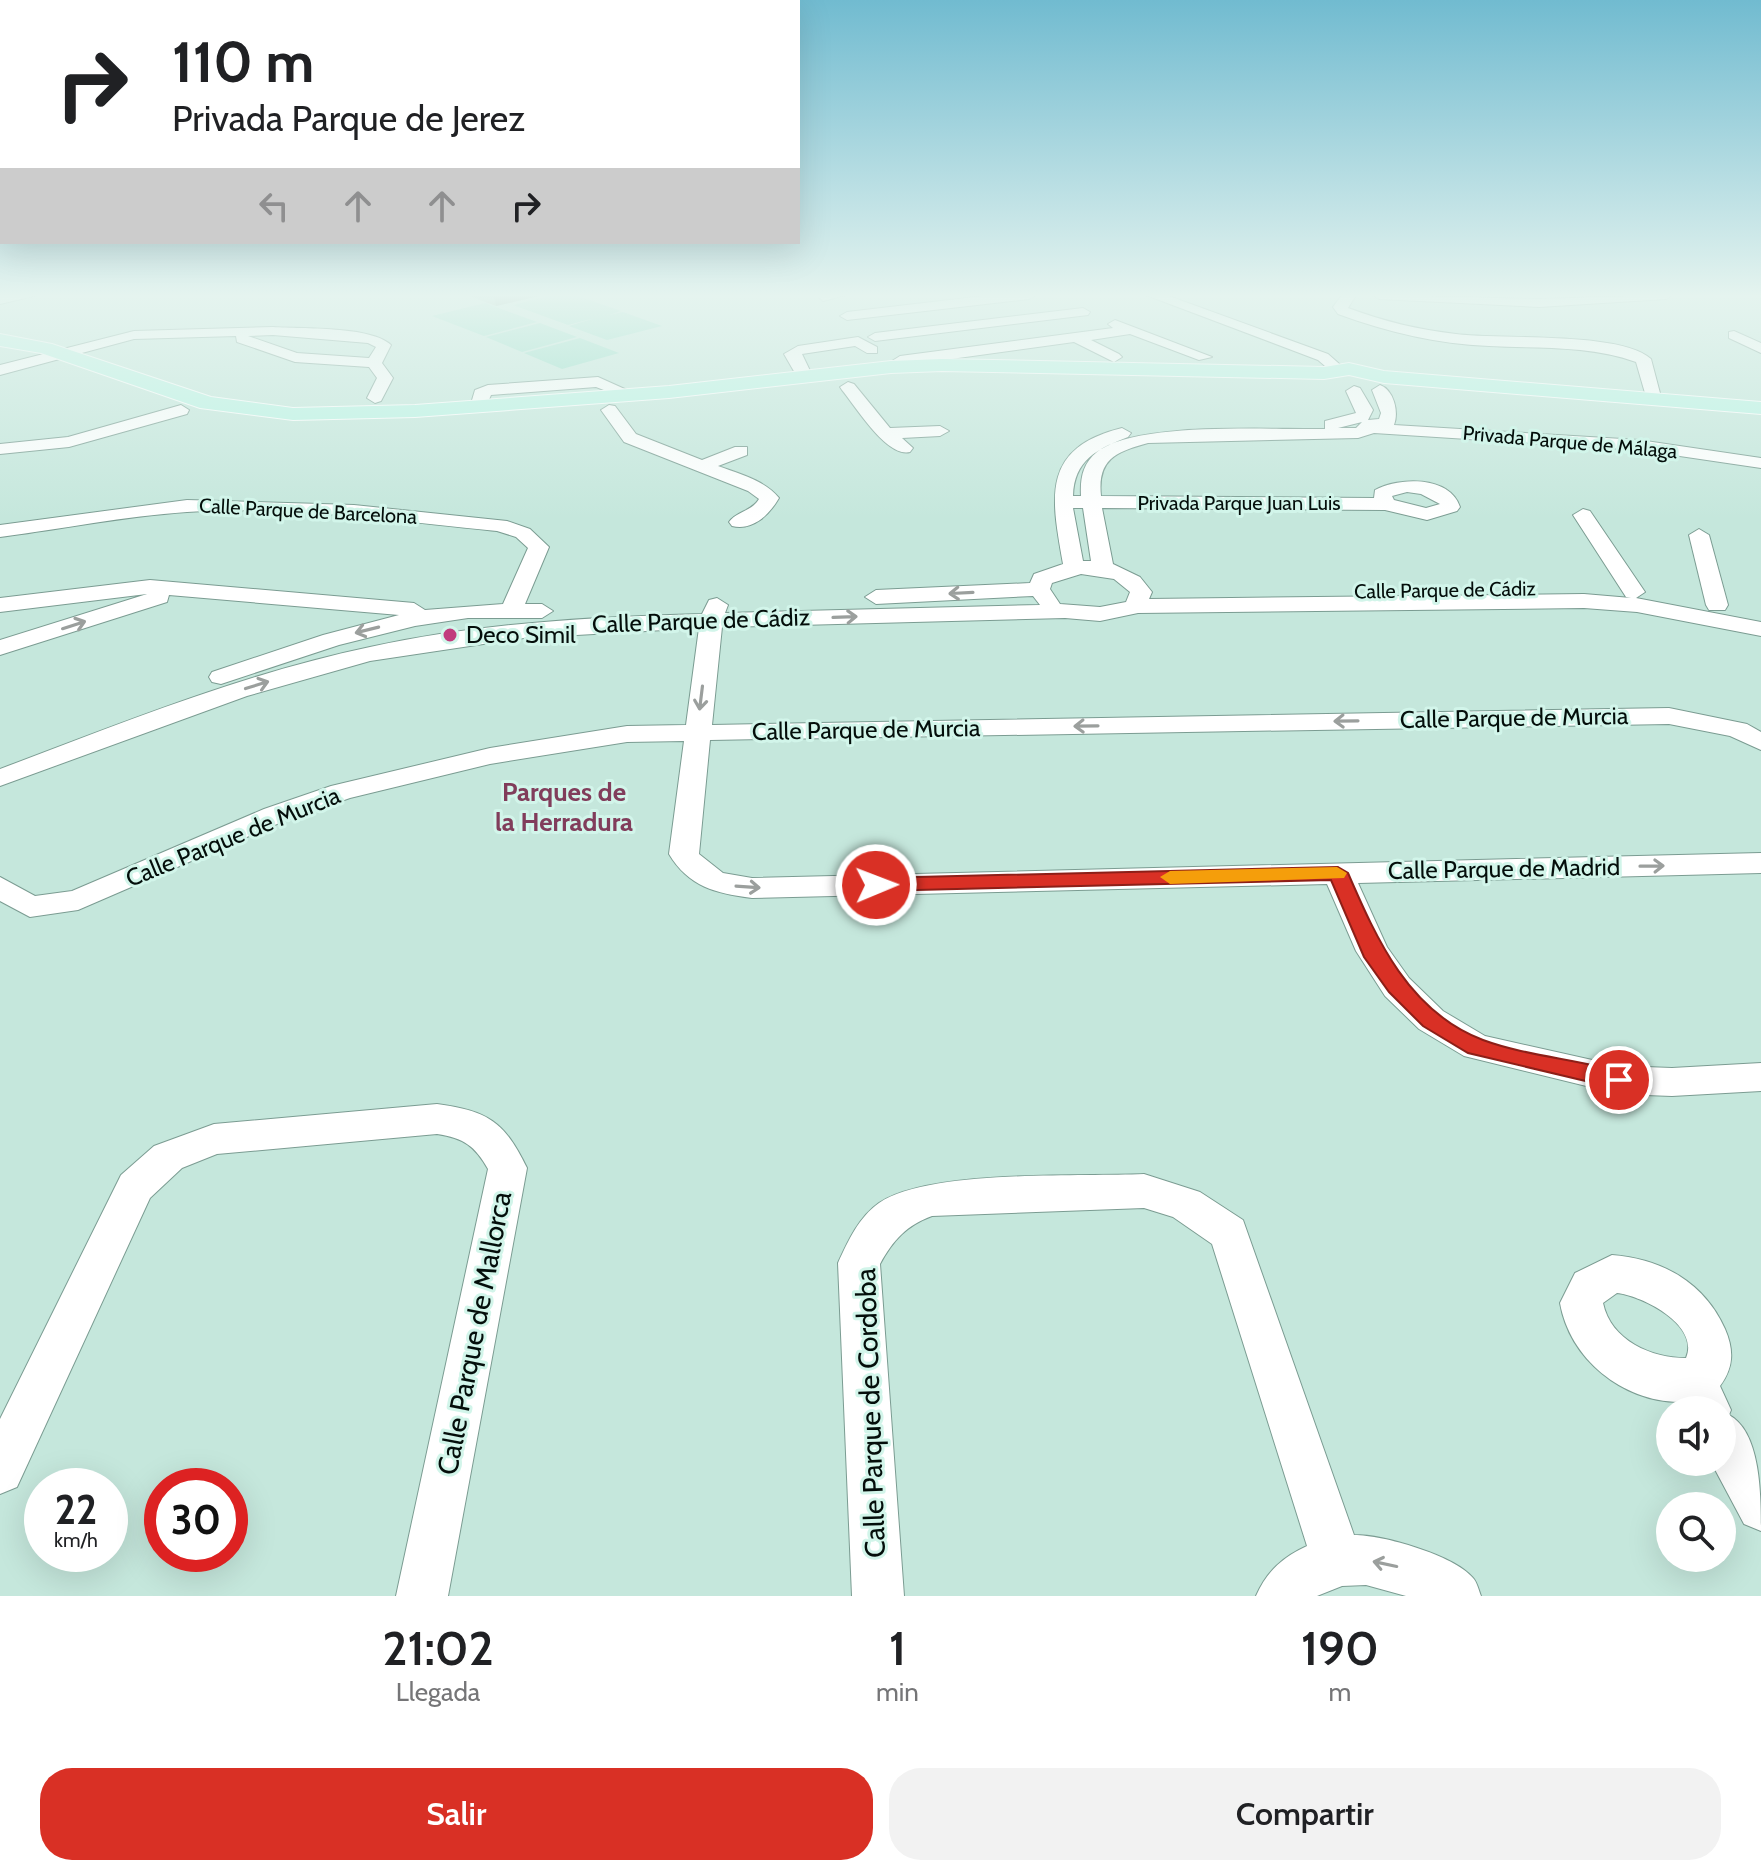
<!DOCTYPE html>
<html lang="es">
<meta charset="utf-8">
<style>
body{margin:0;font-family:Cabin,sans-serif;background:#f2f2f2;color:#202124;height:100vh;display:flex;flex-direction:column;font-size:30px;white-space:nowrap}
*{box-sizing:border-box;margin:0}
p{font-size:26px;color:#757577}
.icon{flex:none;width:44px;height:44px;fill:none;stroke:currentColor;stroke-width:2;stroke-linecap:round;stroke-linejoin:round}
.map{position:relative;height:1596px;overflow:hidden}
.sheet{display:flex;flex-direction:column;background:#fff;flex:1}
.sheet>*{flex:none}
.top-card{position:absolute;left:0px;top:0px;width:800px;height:244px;box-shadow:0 8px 32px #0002;background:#fff;color:#202124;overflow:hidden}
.fabs{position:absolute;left:1656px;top:1396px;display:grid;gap:16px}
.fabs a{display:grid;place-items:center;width:80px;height:80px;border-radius:50%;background:#fff;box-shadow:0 8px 32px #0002;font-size:40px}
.speed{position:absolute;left:24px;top:1468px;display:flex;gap:16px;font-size:40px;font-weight:700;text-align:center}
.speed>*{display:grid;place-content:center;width:104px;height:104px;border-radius:50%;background:#fff;box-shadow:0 8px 32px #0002;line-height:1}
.speed small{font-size:20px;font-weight:400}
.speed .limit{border:12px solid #d22;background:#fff;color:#111}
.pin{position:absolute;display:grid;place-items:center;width:68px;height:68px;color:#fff;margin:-34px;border:4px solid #fff;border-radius:50%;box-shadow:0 2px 8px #0007}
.me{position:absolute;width:88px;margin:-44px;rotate:89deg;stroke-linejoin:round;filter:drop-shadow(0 0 6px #0008)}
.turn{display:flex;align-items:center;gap:28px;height:168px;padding:0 40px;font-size:36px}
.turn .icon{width:104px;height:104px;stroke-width:2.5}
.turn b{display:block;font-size:56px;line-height:68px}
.lanes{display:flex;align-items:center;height:76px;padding:0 40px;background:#0003;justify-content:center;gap:40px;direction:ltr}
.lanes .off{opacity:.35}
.eta{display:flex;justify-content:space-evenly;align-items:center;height:136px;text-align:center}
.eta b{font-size:48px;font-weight:600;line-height:56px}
.primary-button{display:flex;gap:16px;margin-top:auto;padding:16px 40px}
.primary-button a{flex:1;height:92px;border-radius:32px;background:#d93025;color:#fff;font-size:32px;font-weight:600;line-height:92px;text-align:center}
.primary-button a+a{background:#f2f2f2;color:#202124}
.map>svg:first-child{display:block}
.green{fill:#92ddc7}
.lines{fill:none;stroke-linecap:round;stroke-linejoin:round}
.minor-casing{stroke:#7b9c92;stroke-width:2}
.major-casing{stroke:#fff;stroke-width:2}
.minor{fill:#fff;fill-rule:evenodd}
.major{fill:#b9f4e4;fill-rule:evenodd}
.wall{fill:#8aa79d}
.shaded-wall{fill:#708880}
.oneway{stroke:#9b9f9d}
.route{fill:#d93025;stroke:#8d1f18;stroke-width:2}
.slow{fill:#f59e0b}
.poi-dot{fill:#c13b7d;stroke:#d2f5ea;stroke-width:3}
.labels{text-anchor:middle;stroke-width:6;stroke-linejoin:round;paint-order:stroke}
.far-street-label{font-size:20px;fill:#040e0b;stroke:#d2f5ea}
.street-label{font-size:24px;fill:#040e0b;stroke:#d2f5ea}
.poi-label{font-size:24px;fill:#040e0b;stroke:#d2f5ea;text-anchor:start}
.neighbourhood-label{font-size:26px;font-weight:bold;fill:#813d5b;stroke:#d2f5ea}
.near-street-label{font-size:28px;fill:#040e0b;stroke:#d2f5ea}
</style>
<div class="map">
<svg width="1761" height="1596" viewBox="0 0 1761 1596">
<rect width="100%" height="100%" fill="#c5e7dc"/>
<g class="green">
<polygon points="552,295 575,295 621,311 609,315 623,312 662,326 607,340 569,326 595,318 568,325 513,305"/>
<polygon points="485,303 537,322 484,336 432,316"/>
<polygon points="540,323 577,337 522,352 486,337"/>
<polygon points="580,338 619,353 562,369 524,353"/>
</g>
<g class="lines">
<defs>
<g id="minor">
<polygon points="38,295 0,304 0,296"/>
<polygon points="817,295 845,295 823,301"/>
<polygon points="992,295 1036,295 1029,299 847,320 840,316 847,312"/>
<polygon points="1146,295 1166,295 1328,354 1345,369 1332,372 1318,360"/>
<path d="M 1342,295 L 1356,295 L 1348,308 C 1383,321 1419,330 1456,334 C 1501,340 1620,331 1651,359 L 1661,397 L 1647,400 L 1636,362 C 1588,345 1539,349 1489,346 C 1437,344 1387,332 1338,314 L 1333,307 Z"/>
<polygon points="1372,295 1539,299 1673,295 1666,299 1539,307 1379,299"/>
<polygon points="1083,308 1090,312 1088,315 875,341 868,337 875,333"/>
<polygon points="1115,320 1212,357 1199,360 1130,334 1091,340 1119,354 1122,357 1114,362 1074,342 900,366 892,361 900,356 1113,328 1108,324"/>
<path d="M 273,327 C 302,329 371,326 391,345 L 382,363 L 393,378 L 381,401 L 375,403 L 367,398 L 377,378 L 369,367 L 295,362 L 237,342 L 236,336 L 134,339 L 0,375 L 0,365 L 134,331 ZM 273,335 L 368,343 L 376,347 L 369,358 L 297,353 L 248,336 Z"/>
<polygon points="1734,331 1761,343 1761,353 1729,338 1729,332"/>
<polygon points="858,337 877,347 877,353 867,353 855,346 802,354 813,377 805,382 799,380 784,354 798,346"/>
<polygon points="598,377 638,395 630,400 596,387 491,395 484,411 478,412 470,407 475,390 488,385"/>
<path d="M 848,382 L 854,384 L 890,428 L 940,426 L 949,431 L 940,436 L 902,438 L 913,448 L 910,452 C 887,458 856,407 842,390 L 840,387 Z"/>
<path d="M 1380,385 C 1394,390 1399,412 1394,425 L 1639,440 L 1761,458 L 1761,468 L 1639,450 L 1374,433 L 1358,438 L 1148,443 C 1116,452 1097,459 1101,496 L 1374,498 L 1375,490 C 1398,477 1450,475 1460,507 L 1457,511 L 1427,520 L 1385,510 L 1102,508 L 1113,564 L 1140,577 L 1152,592 L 1149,599 L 1584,594 L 1631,598 L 1626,597 L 1573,515 L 1583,509 L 1590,511 L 1645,592 L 1636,598 L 1761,622 L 1761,636 L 1637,612 L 1584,608 L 1138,613 L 1100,621 L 1065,618 L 722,627 L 712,725 L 1669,708 L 1747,724 L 1761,732 L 1761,750 L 1730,736 L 1669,724 L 710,740 L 699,854 L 723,873 L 752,878 L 1761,853 L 1761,873 L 1358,883 L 1387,947 L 1409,978 L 1443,1011 L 1485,1036 L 1619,1066 L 1672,1068 L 1761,1063 L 1761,1091 L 1672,1096 L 1619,1094 L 1464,1056 L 1419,1029 L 1385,996 L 1356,951 L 1327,884 L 752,898 C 715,893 689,887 669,854 L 684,741 L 627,742 L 490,764 L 350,798 L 284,821 L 78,910 L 30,917 L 0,901 L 0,877 L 35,896 L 72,891 L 264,809 L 331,786 L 490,748 L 627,726 L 686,725 L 699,628 L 524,638 L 370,661 L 247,696 L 0,786 L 0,769 C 122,723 242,674 370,647 C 479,623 591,617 702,614 L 709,600 L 717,598 L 728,605 L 725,613 L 1040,605 L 1033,596 L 876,604 L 865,597 L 876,590 L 1030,583 L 1034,574 L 1063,564 C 1051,497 1041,448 1122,428 L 1131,433 L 1128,437 C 1097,449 1074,460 1073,496 L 1081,496 C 1080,478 1083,463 1097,452 C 1136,421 1272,430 1325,429 L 1325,421 L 1356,413 L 1346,391 L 1354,386 L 1360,388 L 1373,410 L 1368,420 L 1379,419 L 1381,413 L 1372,390 ZM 1362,422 L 1356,428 L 1338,428 ZM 1407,492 L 1421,494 L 1440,504 L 1426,508 L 1394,500 L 1392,496 ZM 1073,508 L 1083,508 L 1091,561 L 1083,561 ZM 1081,574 L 1114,579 L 1130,592 L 1126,602 L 1100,607 L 1060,604 L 1050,589 L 1052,583 Z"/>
<polygon points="181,405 189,410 187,414 69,447 0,454 0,444 68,437"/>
<path d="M 609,405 L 615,406 L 636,434 L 702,460 L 735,447 L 747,447 L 747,455 L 718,466 C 740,474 764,480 779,498 C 769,515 753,531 732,526 L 729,522 C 737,511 751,512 759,499 L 748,491 L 624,442 L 601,410 Z"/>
<path d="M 187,500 L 354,505 L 507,521 L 530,529 L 549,547 L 525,604 L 542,604 L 553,611 L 542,618 L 468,618 L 415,626 L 339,645 L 221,684 L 212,682 L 209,677 L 212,672 L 323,635 L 399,615 L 169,595 L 167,602 L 0,655 L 0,640 L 147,594 L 0,612 L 0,598 L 150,580 L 414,603 L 425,610 L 503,604 L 528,548 L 516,537 L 497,531 C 395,521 290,505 187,512 C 125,516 62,529 0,537 L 0,525 Z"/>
<polygon points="1699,529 1709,535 1728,605 1725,610 1709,610 1706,605 1689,535"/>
<path d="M 437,1104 C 488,1111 504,1121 527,1168 L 448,1596 L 396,1596 L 488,1169 C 475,1146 464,1138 437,1134 L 217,1154 L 182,1168 L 150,1198 L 17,1487 L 0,1494 L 0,1419 L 121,1175 L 154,1146 L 214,1124 Z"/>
<path d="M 1144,1174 L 1200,1192 L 1243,1220 L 1354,1535 C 1383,1535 1454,1555 1473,1578 C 1477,1582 1479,1591 1481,1596 L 1406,1596 L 1366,1585 L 1342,1586 L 1317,1596 L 1256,1596 C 1267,1571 1283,1557 1307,1546 L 1212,1244 L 1173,1217 L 1144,1208 L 932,1216 C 907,1225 893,1240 880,1264 L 904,1596 L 852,1596 L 838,1263 C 848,1241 859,1217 879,1203 C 930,1169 1079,1177 1144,1174 Z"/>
<path d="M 1612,1255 C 1662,1259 1704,1282 1725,1329 C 1734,1350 1734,1367 1720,1386 L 1731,1410 L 1729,1415 C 1761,1432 1761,1496 1761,1531 L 1744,1524 L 1711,1462 L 1722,1462 L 1722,1410 L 1683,1410 L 1679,1402 C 1622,1401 1570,1359 1560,1303 L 1575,1273 ZM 1617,1293 C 1643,1296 1700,1325 1686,1358 C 1652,1358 1611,1341 1603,1303 Z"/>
</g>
<polygon id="major" points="0,334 52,344 211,397 293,408 415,405 669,386 891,361 942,359 1324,367 1349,363 1384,371 1761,402 1761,414 1384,383 1349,375 1324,379 942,371 891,373 669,398 415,417 293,420 200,408 41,353 0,346"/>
</defs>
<use href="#minor" class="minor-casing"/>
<use href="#major" class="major-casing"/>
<use href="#minor" class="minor"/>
<use href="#major" class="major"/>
</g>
<polygon class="wall" points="467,295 543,295 496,306"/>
<polygon class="shaded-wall" points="494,295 543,295 496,306"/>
<defs><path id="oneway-shaft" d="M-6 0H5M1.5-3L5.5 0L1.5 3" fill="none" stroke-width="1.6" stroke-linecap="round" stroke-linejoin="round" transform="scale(2)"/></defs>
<g class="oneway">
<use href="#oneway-shaft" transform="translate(961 593) rotate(177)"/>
<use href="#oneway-shaft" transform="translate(845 617) rotate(-2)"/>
<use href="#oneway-shaft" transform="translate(74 625) rotate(-18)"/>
<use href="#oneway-shaft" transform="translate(367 630) rotate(166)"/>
<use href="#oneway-shaft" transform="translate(257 685) rotate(-17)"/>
<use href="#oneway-shaft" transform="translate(701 698) rotate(97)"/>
<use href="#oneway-shaft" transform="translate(1346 721) rotate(179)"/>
<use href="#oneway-shaft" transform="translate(1086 726) rotate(179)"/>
<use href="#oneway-shaft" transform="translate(1652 866) rotate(-1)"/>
<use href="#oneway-shaft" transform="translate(748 887) rotate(4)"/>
<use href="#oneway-shaft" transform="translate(1385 1564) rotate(-168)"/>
</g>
<linearGradient id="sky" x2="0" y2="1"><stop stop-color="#71bbd0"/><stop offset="0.57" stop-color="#e5f4ef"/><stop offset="1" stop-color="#e5f4ef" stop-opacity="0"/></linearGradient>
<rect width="1761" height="519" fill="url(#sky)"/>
<path class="route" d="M 1338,867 L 1348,873 C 1377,940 1409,1012 1483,1040 C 1529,1057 1581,1059 1627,1074 L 1631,1080 L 1627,1086 L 1619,1089 L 1468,1053 L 1423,1026 L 1389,992 L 1364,957 L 1331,880 L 876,891 L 866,885 L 876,878 Z"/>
<polygon class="slow" points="1337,867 1347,873 1344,878 1170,884 1160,877 1170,871"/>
<circle class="poi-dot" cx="450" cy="635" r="8"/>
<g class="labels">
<g class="far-street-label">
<text transform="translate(1570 442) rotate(5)" y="7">Privada Parque de Málaga</text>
<text x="1239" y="510">Privada Parque Juan Luis</text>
<text transform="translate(308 511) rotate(3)" y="7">Calle Parque de Barcelona</text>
<text transform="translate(1445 590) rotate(-1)" y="7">Calle Parque de Cádiz</text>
</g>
<g class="street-label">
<text transform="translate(701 621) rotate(-2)" y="8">Calle Parque de Cádiz</text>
<text transform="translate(1514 718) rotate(-1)" y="8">Calle Parque de Murcia</text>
<text transform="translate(866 730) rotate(-1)" y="8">Calle Parque de Murcia</text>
<text transform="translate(233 837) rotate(-22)" y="8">Calle Parque de Murcia</text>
<text transform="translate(1504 869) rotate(-1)" y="8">Calle Parque de Madrid</text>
</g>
<g class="poi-label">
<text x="466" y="643">Deco Simil</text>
</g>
<g class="neighbourhood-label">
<text x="564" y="801">Parques de<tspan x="564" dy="30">la Herradura</tspan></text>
</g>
<g class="near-street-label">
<text transform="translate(474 1333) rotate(-79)" y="10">Calle Parque de Mallorca</text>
<text transform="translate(870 1413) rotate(-92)" y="10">Calle Parque de Cordoba</text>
</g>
</g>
</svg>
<div class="fabs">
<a><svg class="icon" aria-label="sound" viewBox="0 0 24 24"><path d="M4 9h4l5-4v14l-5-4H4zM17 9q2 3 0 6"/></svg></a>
<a><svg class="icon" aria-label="search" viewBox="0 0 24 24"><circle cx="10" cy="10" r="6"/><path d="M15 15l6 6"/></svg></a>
</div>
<div class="speed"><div>22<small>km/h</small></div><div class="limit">30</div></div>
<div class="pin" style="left:1619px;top:1080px;background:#d93025"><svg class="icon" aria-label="arrive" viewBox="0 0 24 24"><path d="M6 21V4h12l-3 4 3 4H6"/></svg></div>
<svg class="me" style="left:876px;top:885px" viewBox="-20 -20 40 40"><circle r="17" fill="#d93025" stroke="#fff" stroke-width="3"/><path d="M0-11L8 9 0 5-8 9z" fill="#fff"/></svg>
<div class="top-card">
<div class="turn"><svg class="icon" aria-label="right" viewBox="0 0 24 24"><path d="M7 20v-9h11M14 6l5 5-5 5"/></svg><div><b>110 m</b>Privada Parque de Jerez</div></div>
<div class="lanes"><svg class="icon off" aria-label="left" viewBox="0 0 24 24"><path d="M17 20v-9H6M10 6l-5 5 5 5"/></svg><svg class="icon off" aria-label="ahead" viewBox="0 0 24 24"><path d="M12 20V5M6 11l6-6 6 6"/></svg><svg class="icon off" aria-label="ahead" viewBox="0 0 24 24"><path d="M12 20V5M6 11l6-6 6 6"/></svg><svg class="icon" aria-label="right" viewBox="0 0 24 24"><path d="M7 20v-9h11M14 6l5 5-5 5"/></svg></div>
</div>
</div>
<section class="sheet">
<div class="eta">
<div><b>21:02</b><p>Llegada</p></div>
<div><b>1</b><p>min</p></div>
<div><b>190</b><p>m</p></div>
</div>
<div class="primary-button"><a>Salir</a><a>Compartir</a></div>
</section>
